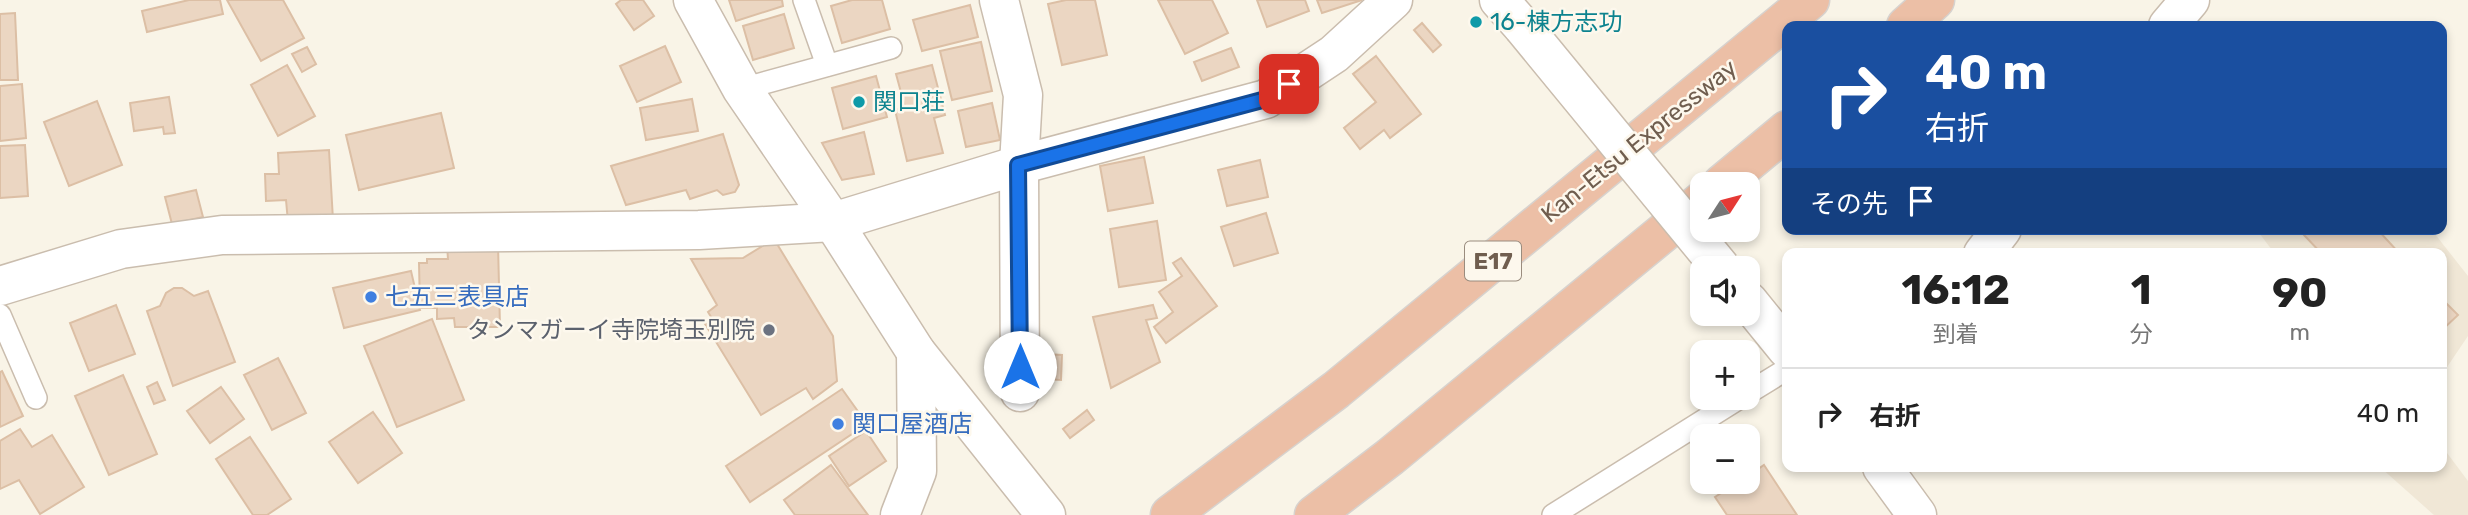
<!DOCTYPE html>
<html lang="ja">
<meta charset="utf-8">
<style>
body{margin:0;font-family:Rubik,"Noto Sans JP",sans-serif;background:#f6f6f6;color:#222;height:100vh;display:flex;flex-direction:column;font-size:26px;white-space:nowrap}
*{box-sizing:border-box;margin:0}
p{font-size:23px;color:#767676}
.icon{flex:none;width:38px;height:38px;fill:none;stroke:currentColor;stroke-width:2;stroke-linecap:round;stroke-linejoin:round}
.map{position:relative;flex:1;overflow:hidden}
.details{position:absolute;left:1782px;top:248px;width:665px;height:224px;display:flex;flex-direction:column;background:#fff;border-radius:14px;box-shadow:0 4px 10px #0003}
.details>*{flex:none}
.top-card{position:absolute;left:1782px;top:21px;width:665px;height:214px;border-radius:14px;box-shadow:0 4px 10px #0003;background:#1a4fa0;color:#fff;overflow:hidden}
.needle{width:46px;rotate:54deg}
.buttons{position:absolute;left:1690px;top:172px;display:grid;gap:14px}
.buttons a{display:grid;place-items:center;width:70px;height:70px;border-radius:14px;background:#fff;box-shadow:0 4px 10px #0003;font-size:35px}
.pin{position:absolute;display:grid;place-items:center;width:60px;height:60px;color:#fff;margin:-30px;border-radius:14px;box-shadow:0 4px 10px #0006}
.me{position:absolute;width:77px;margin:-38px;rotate:0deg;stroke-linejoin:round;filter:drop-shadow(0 0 5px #0008)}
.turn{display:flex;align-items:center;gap:24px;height:147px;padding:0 28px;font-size:32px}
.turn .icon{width:91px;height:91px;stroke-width:2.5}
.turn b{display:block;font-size:49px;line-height:60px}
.then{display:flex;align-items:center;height:66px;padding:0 28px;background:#0003;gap:14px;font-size:26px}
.eta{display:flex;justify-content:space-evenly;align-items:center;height:119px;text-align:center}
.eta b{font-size:42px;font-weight:700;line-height:49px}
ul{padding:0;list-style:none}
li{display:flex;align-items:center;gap:21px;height:91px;padding:0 28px;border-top:2px solid #e0e0e0}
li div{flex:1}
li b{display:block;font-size:26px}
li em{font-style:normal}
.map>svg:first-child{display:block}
.residential{fill:#f0e7d6}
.building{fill:#ebd6c2;stroke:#dcbfa5;stroke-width:2}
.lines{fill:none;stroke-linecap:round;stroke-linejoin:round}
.service-casing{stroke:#cabdae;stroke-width:24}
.minor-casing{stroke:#cabdae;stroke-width:41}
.tertiary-casing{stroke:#cabdae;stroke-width:41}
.motorway-casing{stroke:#d7d2ce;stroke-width:41}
.service{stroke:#fff;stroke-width:21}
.minor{stroke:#fff;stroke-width:38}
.tertiary{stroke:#fff;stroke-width:38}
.motorway{stroke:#ecbfa6;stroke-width:38}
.tertiary-bridge-casing{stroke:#cabdae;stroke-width:41;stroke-linecap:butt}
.tertiary-bridge{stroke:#fff;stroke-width:38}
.route-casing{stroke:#114b97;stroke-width:18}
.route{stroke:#1a73e8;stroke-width:12}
.culture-dot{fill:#0f9aa8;stroke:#fdf8ed;stroke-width:2.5}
.shop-dot{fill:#3f7fe0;stroke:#fdf8ed;stroke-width:2.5}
.worship-dot{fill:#6b7280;stroke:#fdf8ed;stroke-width:2.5}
.labels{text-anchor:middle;stroke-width:5;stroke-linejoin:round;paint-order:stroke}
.shield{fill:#fdf8ed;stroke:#9a8c7e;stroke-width:2}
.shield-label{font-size:23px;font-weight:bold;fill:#705e4f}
.culture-label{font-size:24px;fill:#0d838f;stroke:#fdf8ed;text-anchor:start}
.street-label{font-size:24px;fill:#705e4f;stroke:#fdf8ed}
.shop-label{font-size:24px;fill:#366cbe;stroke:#fdf8ed;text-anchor:start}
.worship-label{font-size:24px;fill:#5b616d;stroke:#fdf8ed;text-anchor:end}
</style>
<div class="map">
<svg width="2468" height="515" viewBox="0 0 2468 515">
<rect width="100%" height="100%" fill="#f9f4e7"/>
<g class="residential">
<polygon points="2256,229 2431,229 2468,276 2468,336 2441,376 2441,254 2275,254"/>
<polygon points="2441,445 2468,481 2468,515 2434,515 2380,467 2441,467"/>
</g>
<g class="building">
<polygon points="189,0 220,0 223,14 147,32 142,11"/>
<polygon points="227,0 283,0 304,38 261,61"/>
<polygon points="621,0 643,0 654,16 634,30 616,4"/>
<polygon points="729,0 782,0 783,6 736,21"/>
<polygon points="852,0 882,0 890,29 842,43 831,6"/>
<polygon points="1066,0 1095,0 1107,55 1062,65 1048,4"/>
<polygon points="1158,0 1212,0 1228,33 1185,54"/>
<polygon points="1257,0 1305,0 1309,11 1267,27"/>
<polygon points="1317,0 1362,0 1322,13"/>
<polygon points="970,5 978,37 922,51 913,20"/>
<polygon points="15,13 18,80 0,80 0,14"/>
<polygon points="784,14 794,48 753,60 743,26"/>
<polygon points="1422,23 1441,45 1433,52 1414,30"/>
<polygon points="981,42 992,91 952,100 940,51"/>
<polygon points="665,46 681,82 637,102 620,66"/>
<polygon points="307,47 316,64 302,72 292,54"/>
<polygon points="1231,48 1239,67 1202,81 1194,62"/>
<polygon points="1376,56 1421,114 1390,138 1384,130 1360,149 1344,128 1376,102 1353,74"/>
<polygon points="287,65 315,116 278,136 251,85"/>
<polygon points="932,65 945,115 934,118 943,153 907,161 895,110 905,107 896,74"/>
<polygon points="876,76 887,117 843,129 832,88"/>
<polygon points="22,84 26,138 0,141 0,86"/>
<polygon points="169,97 175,133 164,134 163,127 134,131 130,103"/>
<polygon points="692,99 698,131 646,140 640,108"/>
<polygon points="97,101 122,165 69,186 44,122"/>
<polygon points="992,103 1000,140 966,147 958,111"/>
<polygon points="441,113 454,168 359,190 346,135"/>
<polygon points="864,132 874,174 842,180 822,143"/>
<polygon points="723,134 739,185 735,192 723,195 717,190 690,199 686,190 626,205 611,166"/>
<polygon points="25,145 28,196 0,198 0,146"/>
<polygon points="329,150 333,220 288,222 286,200 266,201 265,174 279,174 278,153"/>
<polygon points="1144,157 1153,203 1108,211 1100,166"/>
<polygon points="1260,160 1268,197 1227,206 1218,170"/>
<polygon points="196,190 203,217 172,224 165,197"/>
<polygon points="1266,213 1278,253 1234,266 1221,227"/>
<polygon points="1157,221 1166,280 1119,287 1110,229"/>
<polygon points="2308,229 2377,229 2400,254 2322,254 2303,234"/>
<polygon points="774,239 833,336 837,381 813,399 806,388 761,415 705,324 713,320 708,312 717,305 691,259 743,258"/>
<polygon points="498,244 500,327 455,327 454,318 437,319 437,308 420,308 419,263 427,263 427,259 448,259 447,245"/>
<polygon points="1181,258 1217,306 1166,343 1154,327 1173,312 1159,292 1182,276 1173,263"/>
<polygon points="411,271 420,310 344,328 333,288"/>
<polygon points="174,288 182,288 194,296 208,291 235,362 173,386 147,311 160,306 166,293"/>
<polygon points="2441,298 2458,315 2441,331"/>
<polygon points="116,305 135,354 89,371 70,323"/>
<polygon points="1153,305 1157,318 1146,320 1160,362 1111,388 1093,317"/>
<polygon points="432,319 464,400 397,427 364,346"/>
<polygon points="1045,354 1062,355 1061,380 1044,379"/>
<polygon points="278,358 306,413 272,430 244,375"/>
<polygon points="2,371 23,416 0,427 0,372"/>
<polygon points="123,375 157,454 109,475 75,396"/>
<polygon points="157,382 165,400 154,404 147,387"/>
<polygon points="221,387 244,419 210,443 187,411"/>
<polygon points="842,389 867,424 750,502 726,466"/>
<polygon points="1087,410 1094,420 1070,438 1063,429"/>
<polygon points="373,412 402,453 358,483 329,442"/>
<polygon points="20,429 32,447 52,435 84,487 40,514 19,480 0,489 0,441"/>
<polygon points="866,431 886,461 849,486 829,456"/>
<polygon points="250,437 291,499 267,515 253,515 216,459"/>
<polygon points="831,465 868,515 795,515 784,500"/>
<polygon points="1764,465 1797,515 1727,515 1715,497 1740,481 1748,481 1748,476"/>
</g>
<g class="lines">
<defs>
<g id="service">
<polyline points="804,0 827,65"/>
<polyline points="742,89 891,48"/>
<polyline points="0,315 36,398"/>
<polyline points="1748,393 1787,369"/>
<polyline points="1553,515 1741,397"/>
</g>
<g id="minor">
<polyline points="999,0 1023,95 1019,165 1020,392"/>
<polyline points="0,286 121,249 222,235 699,230 833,222 1019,165 1266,99 1334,54 1393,0"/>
<polyline points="900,515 917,471 916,352"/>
</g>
<g id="tertiary">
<polyline points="693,0 742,89 833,222 916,352 1046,515"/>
<polyline points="1499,0 1523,27"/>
<polyline points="2168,26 2190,0"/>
<polyline points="1983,254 2002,229"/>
<polyline points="1748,301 1787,349"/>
<polyline points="1882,467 1917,515"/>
</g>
<g id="motorway">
<polyline points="1906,26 1935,0"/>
<polyline points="1722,184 1787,130"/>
<polyline points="1170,515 1336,390 1810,0"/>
<polyline points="1314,515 1390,457 1703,200"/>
</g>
</defs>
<use href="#service" class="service-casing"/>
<use href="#minor" class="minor-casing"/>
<use href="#tertiary" class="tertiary-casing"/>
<use href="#motorway" class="motorway-casing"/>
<use href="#service" class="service"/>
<use href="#minor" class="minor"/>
<use href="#tertiary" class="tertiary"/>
<use href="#motorway" class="motorway"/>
<defs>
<polyline id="tertiary-bridge" points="1523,27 1721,268"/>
</defs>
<use href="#tertiary-bridge" class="tertiary-bridge-casing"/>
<use href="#tertiary-bridge" class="tertiary-bridge"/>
</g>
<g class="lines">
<defs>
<polyline id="route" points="1020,367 1018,165 1266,99 1289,84"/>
</defs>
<use href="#route" class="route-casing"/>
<use href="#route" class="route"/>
</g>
<g class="culture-dot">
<circle cx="1476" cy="22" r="7"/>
<circle cx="859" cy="102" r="7"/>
</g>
<g class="shop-dot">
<circle cx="371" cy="297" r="7"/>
<circle cx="838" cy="424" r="7"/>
</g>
<circle class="worship-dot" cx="769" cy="330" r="7"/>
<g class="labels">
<rect class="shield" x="1465" y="241.5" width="56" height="39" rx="5"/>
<g class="shield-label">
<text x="1493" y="269">E17</text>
</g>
<g class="culture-label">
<text x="1490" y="30">16-棟方志功</text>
<text x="873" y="110">関口荘</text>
</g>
<g class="street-label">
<text transform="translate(1639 141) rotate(-39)" y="8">Kan-Etsu Expressway</text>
</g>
<g class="shop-label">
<text x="385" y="305">七五三表具店</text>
<text x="852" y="432">関口屋酒店</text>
</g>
<g class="worship-label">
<text x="755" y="338">タンマガーイ寺院埼玉別院</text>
</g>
</g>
</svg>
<div class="buttons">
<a><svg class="needle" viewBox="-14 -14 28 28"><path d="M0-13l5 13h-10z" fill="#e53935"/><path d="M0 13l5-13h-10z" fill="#767676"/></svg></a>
<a><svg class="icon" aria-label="sound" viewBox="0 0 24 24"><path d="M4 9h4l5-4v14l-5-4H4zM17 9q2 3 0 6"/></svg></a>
<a>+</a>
<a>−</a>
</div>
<div class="pin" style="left:1289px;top:84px;background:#d93025"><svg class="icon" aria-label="arrive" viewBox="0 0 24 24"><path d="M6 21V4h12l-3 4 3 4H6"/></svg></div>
<svg class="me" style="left:1020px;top:367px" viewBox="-20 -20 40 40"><circle r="19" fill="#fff"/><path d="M0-13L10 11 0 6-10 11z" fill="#1a73e8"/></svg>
<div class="top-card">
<div class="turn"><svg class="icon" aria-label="right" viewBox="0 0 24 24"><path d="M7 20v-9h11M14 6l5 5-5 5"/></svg><div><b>40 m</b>右折</div></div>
<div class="then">その先<svg class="icon" aria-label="arrive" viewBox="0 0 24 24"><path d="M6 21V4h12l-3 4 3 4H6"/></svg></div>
</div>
<section class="details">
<div class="eta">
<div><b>16:12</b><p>到着</p></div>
<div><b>1</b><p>分</p></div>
<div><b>90</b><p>m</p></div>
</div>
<ul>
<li><svg class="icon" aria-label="right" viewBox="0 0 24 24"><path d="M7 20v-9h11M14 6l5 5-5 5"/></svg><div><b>右折</b></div><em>40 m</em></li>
</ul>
</section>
</div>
